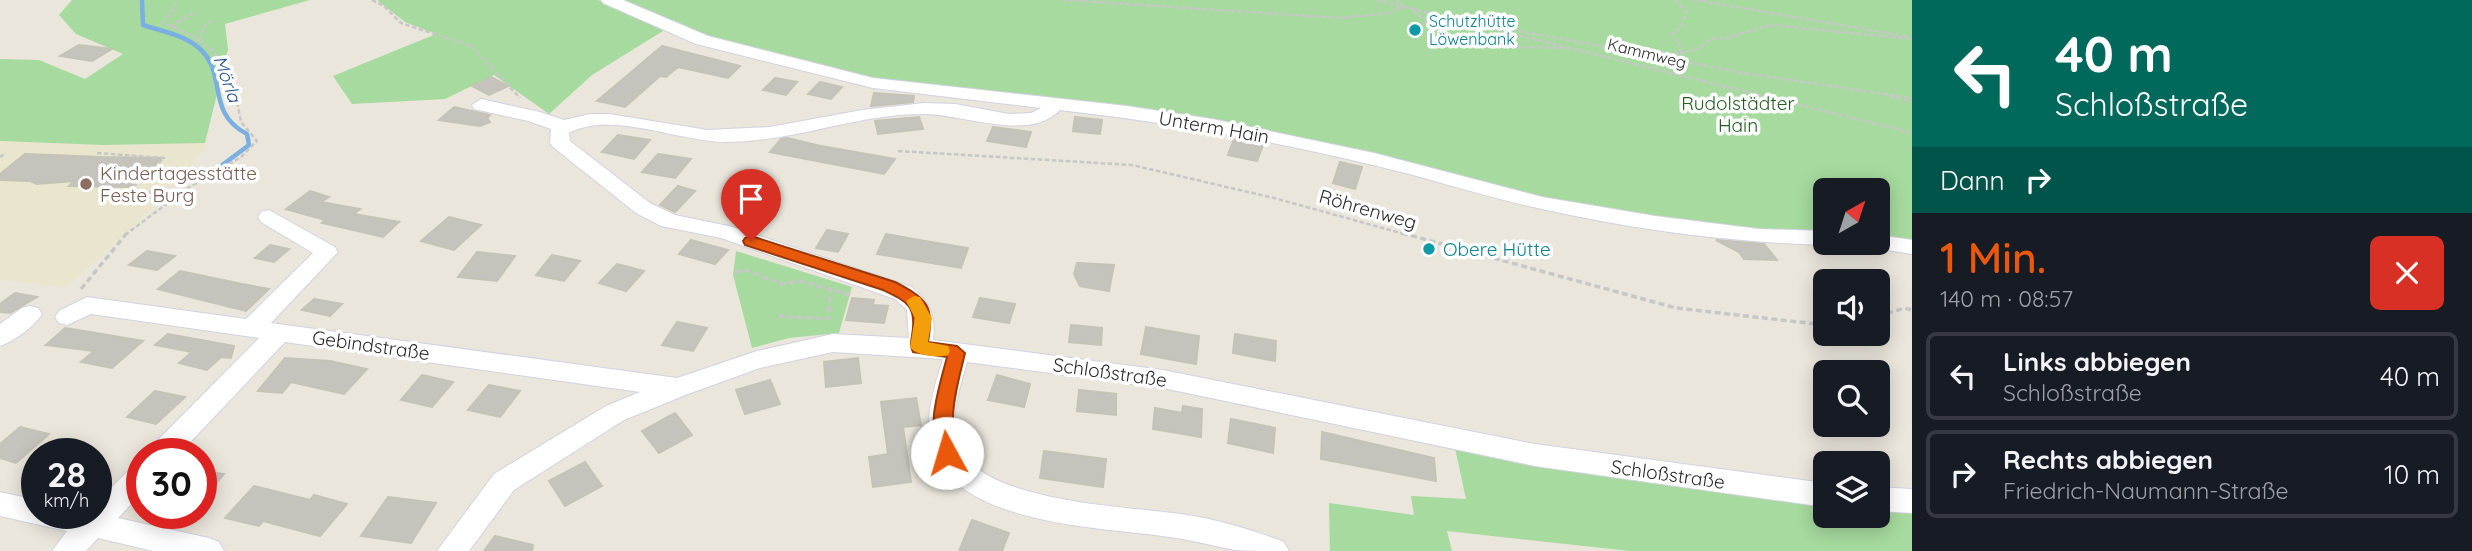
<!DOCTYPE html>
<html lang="de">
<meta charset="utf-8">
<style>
body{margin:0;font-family:Quicksand,sans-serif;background:#242831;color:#f1f3f6;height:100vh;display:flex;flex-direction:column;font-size:26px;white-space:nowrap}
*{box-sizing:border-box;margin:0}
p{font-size:23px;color:#9ea1a6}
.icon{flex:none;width:38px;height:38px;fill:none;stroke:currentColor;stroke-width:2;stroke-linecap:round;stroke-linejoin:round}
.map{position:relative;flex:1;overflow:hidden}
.sheet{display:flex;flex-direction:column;background:#171b24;width:560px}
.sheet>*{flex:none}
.top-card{background:#00695c;color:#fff;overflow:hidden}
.needle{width:46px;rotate:39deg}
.controls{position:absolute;left:1813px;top:178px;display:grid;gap:14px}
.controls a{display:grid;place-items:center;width:77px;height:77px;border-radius:10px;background:#171b24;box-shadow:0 4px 18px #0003;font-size:35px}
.speed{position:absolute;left:21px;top:438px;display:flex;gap:14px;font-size:35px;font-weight:700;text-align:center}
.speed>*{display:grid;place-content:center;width:91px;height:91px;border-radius:50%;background:#171b24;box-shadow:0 4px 18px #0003;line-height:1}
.speed small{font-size:18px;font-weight:400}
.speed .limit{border:10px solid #d22;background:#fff;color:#111}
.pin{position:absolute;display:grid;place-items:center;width:60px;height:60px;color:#fff;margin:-72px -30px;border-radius:50% 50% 50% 0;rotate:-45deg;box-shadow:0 0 7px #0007}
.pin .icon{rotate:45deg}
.me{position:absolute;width:77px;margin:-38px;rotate:354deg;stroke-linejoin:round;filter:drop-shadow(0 0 5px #0008)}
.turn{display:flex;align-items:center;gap:24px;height:147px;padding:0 28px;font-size:32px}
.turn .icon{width:91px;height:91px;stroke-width:2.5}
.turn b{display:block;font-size:49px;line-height:60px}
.then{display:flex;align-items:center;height:66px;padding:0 28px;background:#0003;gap:14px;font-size:26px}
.round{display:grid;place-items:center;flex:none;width:74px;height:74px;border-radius:10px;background:#242831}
.overview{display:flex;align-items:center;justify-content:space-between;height:119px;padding:0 28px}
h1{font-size:42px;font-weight:600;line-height:52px;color:#ea580c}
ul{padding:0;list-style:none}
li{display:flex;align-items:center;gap:21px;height:88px;margin:0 14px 10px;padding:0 14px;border:4px solid #363941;border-radius:10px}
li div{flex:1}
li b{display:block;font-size:26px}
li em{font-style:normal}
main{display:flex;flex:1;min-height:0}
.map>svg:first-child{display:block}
.education{fill:#eae6cd}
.green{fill:#a6da9e}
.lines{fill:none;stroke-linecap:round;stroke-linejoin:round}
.stream{stroke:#7ab0e1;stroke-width:4.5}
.building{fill:#c5c3bc;stroke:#c5c2b6;stroke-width:2}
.minor-casing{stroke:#d2d2e0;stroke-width:2}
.path-far1{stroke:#c7c7c7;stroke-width:2.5;stroke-dasharray:4.5 2.5;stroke-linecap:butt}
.path{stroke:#c7c7c7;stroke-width:3.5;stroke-dasharray:6 3.5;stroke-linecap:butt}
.minor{fill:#fff;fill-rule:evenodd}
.route{fill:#ea580c;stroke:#983908;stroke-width:2}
.slow{fill:#f59e0b}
.culture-dot{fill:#0f9aa8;stroke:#fff;stroke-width:2.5}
.education-dot{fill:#8d6e63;stroke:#fff;stroke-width:2.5}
.labels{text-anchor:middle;stroke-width:7;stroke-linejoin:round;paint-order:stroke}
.far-culture-label{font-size:16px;fill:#0d838f;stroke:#fff;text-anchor:start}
.far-street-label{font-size:16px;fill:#292929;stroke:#fff}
.far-water-label{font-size:18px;font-style:italic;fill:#1b4d8a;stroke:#fff}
.park-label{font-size:19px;fill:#215d21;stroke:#fff}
.street-label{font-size:19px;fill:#292929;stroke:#fff}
.education-label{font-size:19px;fill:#785e54;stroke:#fff;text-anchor:start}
.culture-label{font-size:19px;fill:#0d838f;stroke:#fff;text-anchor:start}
</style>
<main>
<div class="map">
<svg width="1912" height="551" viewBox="0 0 1912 551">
<rect width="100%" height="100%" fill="#eae6dc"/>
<polygon class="education" points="0,141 103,145 205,143 205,149 141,220 67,287 0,280"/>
<g class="green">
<polygon points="72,0 310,0 225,24 228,49 205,143 103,145 0,141 0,59 39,60 85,79 123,54 76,34 59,15"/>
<polygon points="377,0 598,0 666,29 592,75 549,114 494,75 445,99 352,104 333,76 436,34 405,22"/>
<polygon points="615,0 1912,0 1912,242 1878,238 1878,191 1825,191 1825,233 1742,230 1554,202 1376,157 857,76 697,36"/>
<polygon points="736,251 852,287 839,333 789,338 752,348 733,275"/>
<polygon points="1455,448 1825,502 1825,516 1878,516 1878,505 1912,508 1912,551 1630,551 1447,531 1452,551 1330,551 1329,503 1414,515 1411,496 1466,499"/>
</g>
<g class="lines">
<path class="stream" d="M 142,0 L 143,25 C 161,31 184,35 199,48 C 228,73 205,113 247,134 L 249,145 L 209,175"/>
</g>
<g class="building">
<polygon points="79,45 112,49 92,61 60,56"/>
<polygon points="662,46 740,66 728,78 678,67 666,77 660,76 625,107 597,101"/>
<polygon points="491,77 508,86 489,95 472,86"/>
<polygon points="775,78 797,82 786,95 763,90"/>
<polygon points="820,82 842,87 831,99 808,94"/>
<polygon points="874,93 914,96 913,102 871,106"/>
<polygon points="454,107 490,115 487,118 490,122 480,126 439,120"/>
<polygon points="919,117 923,129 878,134 875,121"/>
<polygon points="1075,117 1102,120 1100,134 1073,131"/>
<polygon points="993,127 1031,132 1026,147 987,141"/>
<polygon points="618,135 650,140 634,159 602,152"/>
<polygon points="787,138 821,146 895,159 884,174 770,152 781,139"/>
<polygon points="1234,139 1263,145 1257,161 1228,155"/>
<polygon points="25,154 102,157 162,158 131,187 69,186 74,181 37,184 30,181 0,180 0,174"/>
<polygon points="658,154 691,159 675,178 642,172"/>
<polygon points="1340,162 1362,167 1355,189 1333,183"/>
<polygon points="678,186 695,191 675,212 660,205"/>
<polygon points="310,191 329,197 321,202 360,209 354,214 399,222 383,237 322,223 325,220 286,209"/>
<polygon points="740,195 766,201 753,218 727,212"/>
<polygon points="449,217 481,225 454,250 421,241"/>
<polygon points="827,230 848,234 838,252 816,248"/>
<polygon points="886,234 919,240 968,248 961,268 877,254"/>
<polygon points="691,240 728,250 715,264 679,254"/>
<polygon points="1716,240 1764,244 1777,260 1744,259 1739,252"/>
<polygon points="270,245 289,249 274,262 255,258"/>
<polygon points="147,251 175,256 157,270 129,265"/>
<polygon points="477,252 515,256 497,281 458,277"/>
<polygon points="552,255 580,261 564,281 536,275"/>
<polygon points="1077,263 1114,265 1109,291 1080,286 1074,274"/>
<polygon points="617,264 644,271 626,291 599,283"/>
<polygon points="180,271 242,284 269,289 246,311 158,289"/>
<polygon points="15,293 37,297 10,313 0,312 0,304"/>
<polygon points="852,298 874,300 873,305 888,306 884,323 846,320"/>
<polygon points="980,298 1015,304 1009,323 973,317"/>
<polygon points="314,299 342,304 330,316 302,310"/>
<polygon points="677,322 707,328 693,351 662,345"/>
<polygon points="1071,325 1102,328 1101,345 1069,342"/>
<polygon points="1146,327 1199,336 1196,364 1141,354"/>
<polygon points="65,328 90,332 143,341 112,368 81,362 94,351 46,345"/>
<polygon points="168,334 234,346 231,358 221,357 207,370 179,363 192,352 155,345"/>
<polygon points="1235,334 1276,341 1275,361 1233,353"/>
<polygon points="285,358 330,361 367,369 344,394 291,382 282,393 258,391"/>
<polygon points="858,358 861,383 826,387 824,362"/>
<polygon points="422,375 453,382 432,407 401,400"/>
<polygon points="997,375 1030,384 1024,407 988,400"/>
<polygon points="770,380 780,404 745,414 736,390"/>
<polygon points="489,385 520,391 500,417 468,410"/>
<polygon points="1079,390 1116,394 1116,415 1077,411"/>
<polygon points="155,391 185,397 156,424 127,417"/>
<polygon points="916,398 921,425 903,427 911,482 873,487 869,457 888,454 881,402"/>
<polygon points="1183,406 1202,409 1201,437 1153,429 1155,408 1182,413"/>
<polygon points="675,413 692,435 659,453 642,431"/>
<polygon points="1231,419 1275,428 1273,453 1228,443"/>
<polygon points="20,427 49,434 16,463 0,458 0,444"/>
<polygon points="1322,432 1434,458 1436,481 1321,459"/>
<polygon points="1044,451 1106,459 1103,487 1040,478"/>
<polygon points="585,462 602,486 565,506 549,481"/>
<polygon points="201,471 224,474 201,500"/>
<polygon points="254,486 310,500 314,495 347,504 320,536 263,521 259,526 225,518"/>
<polygon points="388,497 436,503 411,543 361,536"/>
<polygon points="972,520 1009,533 1002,551 959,551"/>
<polygon points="495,536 533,545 532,551 484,551"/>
</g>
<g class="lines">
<defs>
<g id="minor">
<path d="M 601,0 L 623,0 L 708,36 L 873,78 L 1127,106 L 1212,119 L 1374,153 L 1542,197 L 1655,216 L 1759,229 L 1825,231 L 1825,243 L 1832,243 L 1825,245 C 1730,242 1635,230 1542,209 C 1485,197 1429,178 1373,165 C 1269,140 1165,122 1060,110 C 1029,142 966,115 926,114 C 859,113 794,142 726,142 C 680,142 610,110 569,133 L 570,141 L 650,203 L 675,215 L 733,227 L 911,287 C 930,301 936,318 933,340 L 1163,370 L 1535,444 L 1825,483 L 1825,507 L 1535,466 L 1163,388 L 967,362 C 960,387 948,421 959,446 C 983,504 1132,506 1187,515 C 1220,520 1253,530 1284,542 L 1289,551 C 1272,551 1252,551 1235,550 C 1211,545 1187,539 1162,536 C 1096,527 964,524 934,453 C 922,423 934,388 943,359 L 833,352 L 760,368 L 688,394 L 624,420 L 514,490 L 469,551 L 437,551 L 494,474 L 606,406 L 640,392 L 285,342 L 180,453 L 150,453 L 153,445 L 259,338 L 91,314 L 67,325 L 59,323 L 55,317 L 59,311 L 87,297 L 246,319 L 313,253 L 261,222 L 258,217 L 261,212 L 269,210 L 335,247 L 338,252 L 271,323 L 677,378 L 757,351 L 833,334 L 909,338 L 907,310 L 895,299 L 721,238 L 661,226 L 636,213 L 553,147 L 550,143 L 551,129 L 528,121 L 474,109 L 472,105 L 481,99 L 540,112 L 564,120 L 590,114 L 609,114 L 708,130 L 770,127 L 862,110 L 924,103 L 955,104 L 1009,114 L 1031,113 L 1041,108 L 873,88 L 696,44 L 603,3 Z"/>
<polygon points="1878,235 1912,240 1912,254 1870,247 1868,243 1878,243"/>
<path d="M 30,306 L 38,308 L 42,314 C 34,327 14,341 0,346 L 0,324 L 22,308 Z"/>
<polygon points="142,464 142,493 118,518 209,538 219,542 224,551 153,551 98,538 86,551 52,551 67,531 0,516 0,492 37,500 37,513 96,513 96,503 132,467"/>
<polygon points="1878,487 1912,489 1912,513 1878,511"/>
</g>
</defs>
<use href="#minor" class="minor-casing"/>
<g class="path-far1">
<polyline points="372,0 384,6 401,23 471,46 520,98"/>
<polyline points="1063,0 1341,18 1385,13 1404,7 1396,0"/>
<polyline points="1376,0 1912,133"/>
<polyline points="1674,0 1686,11 1682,26 1672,34 1682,49 1678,59"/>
<polyline points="1695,0 1910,37"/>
<path d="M 1414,10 C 1452,54 1511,46 1564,48"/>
<polyline points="171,26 196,12"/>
<polyline points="1497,27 1749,74 1912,98"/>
<polyline points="200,41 203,27 212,21"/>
<path d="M 1646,52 C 1669,53 1693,58 1709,39 L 1726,38 L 1770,25 L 1912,39"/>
<polyline points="1890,97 1912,102"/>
<polyline points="898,151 1132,165 1274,198 1408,235"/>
<polyline points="97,153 164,158 130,190 151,192 150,198 139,202 118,202"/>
<polyline points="0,157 6,153"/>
<polyline points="125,235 188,188 241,157 257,141 241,122 237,101 229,92 221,63 213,51 193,36 163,23 175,6 175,0"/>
</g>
<g class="path">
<polyline points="1402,233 1676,308 1825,325"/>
<polyline points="735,272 746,270 781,284 799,281 851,295"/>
<polyline points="81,289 127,233"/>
<polyline points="778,316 828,319 831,290"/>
<polyline points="1878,316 1905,308 1912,310"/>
</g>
<use href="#minor" class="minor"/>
</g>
<path class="route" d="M 751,236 L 895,282 C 928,299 934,306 928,342 L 957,346 L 965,353 C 960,375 953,397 953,419 C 953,431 959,448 954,458 L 947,460 L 940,458 C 925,427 939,388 947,357 L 913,352 C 910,346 911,342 912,336 C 917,306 908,302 883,290 L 745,245 L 743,241 L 745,238 Z"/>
<path class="slow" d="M 914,296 L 920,297 L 932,318 L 928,342 L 948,346 L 950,351 L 948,355 C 937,358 916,356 910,347 L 915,318 L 906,301 Z"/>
<g class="culture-dot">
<circle cx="1415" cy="30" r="7"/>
<circle cx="1429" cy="249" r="7"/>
</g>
<circle class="education-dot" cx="86" cy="184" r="7"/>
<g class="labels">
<g class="far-culture-label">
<text x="1429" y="27">Schutzhütte<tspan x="1429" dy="18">Löwenbank</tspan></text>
</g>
<g class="far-street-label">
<text transform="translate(1647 53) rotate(14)" y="6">Kammweg</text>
</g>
<g class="far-water-label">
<text transform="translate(227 79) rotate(70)" y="6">Mörla</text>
</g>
<g class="park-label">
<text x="1738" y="110">Rudolstädter<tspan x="1738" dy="22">Hain</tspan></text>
</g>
<g class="street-label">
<text transform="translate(1214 127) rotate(10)" y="7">Unterm Hain</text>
<text transform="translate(1368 209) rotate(16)" y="7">Röhrenweg</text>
<text transform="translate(371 345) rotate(8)" y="7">Gebindstraße</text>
<text transform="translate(1110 372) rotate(8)" y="7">Schloßstraße</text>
<text transform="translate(1668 474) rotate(8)" y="7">Schloßstraße</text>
</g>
<g class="education-label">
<text x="100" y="180">Kindertagesstätte<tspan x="100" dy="22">Feste Burg</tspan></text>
</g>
<g class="culture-label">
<text x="1443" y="256">Obere Hütte</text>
</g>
</g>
</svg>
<div class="controls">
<a><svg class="needle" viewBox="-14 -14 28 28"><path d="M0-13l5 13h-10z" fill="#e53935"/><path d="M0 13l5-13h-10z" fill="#9ea1a6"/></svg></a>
<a><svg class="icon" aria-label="sound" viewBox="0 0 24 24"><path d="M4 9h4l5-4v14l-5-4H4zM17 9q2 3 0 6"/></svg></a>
<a><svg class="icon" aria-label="search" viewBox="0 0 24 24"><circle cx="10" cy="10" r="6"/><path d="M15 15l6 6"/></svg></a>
<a><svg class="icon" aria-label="layers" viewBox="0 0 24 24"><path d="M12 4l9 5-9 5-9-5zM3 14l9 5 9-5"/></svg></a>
</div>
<div class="speed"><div>28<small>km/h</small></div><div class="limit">30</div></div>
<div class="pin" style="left:751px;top:241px;background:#d93025"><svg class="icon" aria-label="arrive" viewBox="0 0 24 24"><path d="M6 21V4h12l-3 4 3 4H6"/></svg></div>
<svg class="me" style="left:947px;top:453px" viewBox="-20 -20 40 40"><circle r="19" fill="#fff"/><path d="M0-13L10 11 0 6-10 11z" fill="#ea580c"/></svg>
</div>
<section class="sheet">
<div class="top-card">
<div class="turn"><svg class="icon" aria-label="left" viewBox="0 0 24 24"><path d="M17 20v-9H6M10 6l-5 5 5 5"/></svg><div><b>40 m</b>Schloßstraße</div></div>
<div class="then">Dann<svg class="icon" aria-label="right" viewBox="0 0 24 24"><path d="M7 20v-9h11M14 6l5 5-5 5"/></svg></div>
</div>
<div class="overview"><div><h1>1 Min.</h1><p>140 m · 08:57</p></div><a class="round" style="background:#d93025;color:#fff"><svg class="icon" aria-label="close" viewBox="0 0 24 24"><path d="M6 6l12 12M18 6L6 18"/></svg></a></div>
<ul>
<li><svg class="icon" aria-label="left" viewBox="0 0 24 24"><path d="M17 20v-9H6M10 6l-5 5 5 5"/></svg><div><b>Links abbiegen</b><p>Schloßstraße</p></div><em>40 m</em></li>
<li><svg class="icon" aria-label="right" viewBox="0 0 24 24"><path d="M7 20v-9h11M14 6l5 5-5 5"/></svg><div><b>Rechts abbiegen</b><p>Friedrich-Naumann-Straße</p></div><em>10 m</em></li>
</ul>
</section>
</main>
